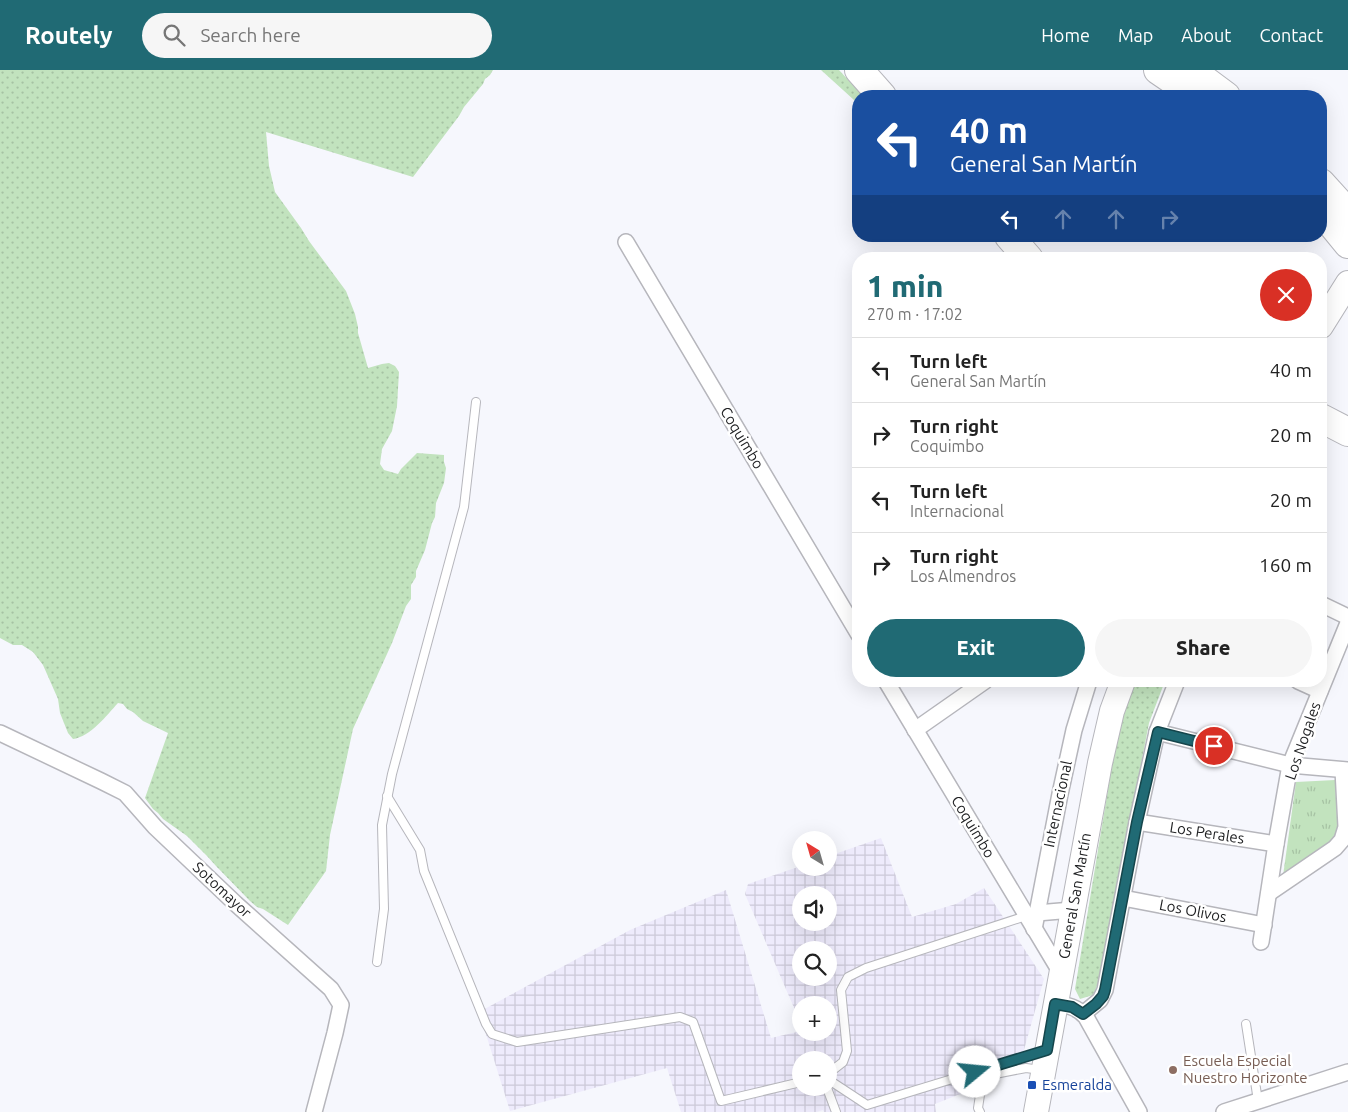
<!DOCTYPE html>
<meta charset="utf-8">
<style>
body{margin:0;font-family:Ubuntu,sans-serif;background:#f6f6f6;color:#222;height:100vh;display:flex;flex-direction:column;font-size:19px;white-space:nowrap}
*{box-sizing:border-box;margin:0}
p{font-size:16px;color:#767676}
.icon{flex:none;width:28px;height:28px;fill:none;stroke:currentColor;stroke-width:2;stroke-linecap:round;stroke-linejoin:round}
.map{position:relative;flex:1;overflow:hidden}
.panel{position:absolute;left:852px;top:182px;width:475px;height:435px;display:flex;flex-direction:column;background:#fff;border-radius:20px;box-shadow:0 5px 20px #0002}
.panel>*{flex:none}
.hud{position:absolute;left:852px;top:20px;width:475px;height:152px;border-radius:20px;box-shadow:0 5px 20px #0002;background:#1a4fa0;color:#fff;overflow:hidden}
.needle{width:32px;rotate:323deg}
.fabs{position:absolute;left:792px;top:761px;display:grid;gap:10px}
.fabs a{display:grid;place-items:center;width:45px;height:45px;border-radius:50%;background:#fff;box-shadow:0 5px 20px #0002;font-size:25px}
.pin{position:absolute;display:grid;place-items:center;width:42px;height:42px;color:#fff;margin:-21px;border:2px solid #fff;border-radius:50%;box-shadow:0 1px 5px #0007}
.me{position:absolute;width:55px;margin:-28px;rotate:73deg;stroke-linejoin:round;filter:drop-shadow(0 0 4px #0008)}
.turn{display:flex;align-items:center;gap:18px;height:105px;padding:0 15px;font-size:22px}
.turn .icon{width:65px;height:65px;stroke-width:2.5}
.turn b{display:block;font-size:35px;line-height:42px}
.lanes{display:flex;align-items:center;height:48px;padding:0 15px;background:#0003;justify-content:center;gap:25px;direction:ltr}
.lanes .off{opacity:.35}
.round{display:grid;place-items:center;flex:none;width:52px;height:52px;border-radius:26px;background:#f6f6f6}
.overview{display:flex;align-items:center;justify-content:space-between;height:85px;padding:0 15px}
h1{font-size:30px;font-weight:800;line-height:38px;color:#206a74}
.primary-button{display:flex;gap:10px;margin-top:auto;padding:10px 15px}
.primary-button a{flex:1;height:58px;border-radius:30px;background:#206a74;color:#fff;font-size:20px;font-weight:800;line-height:58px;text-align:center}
.primary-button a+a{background:#f6f6f6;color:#222}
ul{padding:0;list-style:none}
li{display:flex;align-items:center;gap:15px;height:65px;padding:0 15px;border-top:1px solid #e0e0e0}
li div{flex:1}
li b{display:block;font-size:19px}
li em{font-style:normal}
header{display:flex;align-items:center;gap:30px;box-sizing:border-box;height:70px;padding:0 25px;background:#206a74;color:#fff}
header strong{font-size:24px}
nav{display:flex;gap:28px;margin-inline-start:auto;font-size:18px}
.search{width:350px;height:45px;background:#f6f6f6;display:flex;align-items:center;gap:12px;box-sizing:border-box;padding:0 18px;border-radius:28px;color:#767676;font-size:19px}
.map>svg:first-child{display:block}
.industrial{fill:url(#industrial-grid);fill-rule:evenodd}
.grass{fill:url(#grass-dots)}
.park{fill:url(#park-tufts)}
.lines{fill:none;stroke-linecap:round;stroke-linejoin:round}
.lane-casing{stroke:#b6b6bc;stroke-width:10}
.street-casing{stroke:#b6b6bc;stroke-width:18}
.primary-casing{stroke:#b6b6bc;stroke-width:26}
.highway-casing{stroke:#b6b6bc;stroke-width:30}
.lane{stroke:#fff;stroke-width:8}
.street{stroke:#fff;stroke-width:15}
.primary{stroke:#fff;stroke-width:24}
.highway{stroke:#fff;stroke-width:28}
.route-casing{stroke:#15454b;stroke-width:12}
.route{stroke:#206a74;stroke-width:9}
.education-dot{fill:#8d6e63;stroke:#fff;stroke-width:2}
.transit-dot{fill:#1a4fb4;stroke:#fff;stroke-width:2}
.labels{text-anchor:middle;stroke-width:5;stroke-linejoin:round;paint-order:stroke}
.street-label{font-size:15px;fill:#212224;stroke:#fff}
.education-label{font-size:15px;fill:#785e54;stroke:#fff;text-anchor:start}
.transit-label{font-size:15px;fill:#164399;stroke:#fff;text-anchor:start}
</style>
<header>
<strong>Routely</strong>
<div class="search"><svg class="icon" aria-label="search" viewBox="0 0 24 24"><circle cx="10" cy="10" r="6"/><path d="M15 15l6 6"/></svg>Search here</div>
<nav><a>Home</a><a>Map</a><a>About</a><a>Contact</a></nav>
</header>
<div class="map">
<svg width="1348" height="1042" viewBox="0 0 1348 1042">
<defs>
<pattern id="industrial-grid" width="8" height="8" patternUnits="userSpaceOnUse" patternTransform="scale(1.25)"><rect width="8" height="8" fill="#eeebfc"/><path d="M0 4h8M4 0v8" fill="none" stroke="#ccc9d8"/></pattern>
<pattern id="grass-dots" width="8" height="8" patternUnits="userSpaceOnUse" patternTransform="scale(1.25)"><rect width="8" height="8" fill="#c2e3be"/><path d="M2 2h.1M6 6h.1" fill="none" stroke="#a6c2a3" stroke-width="1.8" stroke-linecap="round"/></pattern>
<pattern id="park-tufts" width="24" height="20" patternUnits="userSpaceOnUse" patternTransform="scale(1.25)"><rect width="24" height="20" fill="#c2e3be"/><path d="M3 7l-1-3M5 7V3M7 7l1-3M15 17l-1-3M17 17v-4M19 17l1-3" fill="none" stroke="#a6c2a3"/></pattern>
</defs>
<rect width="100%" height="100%" fill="#f6f7fd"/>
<path class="industrial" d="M 881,768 L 912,847 L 956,834 L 984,818 L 1044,909 L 1018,1001 L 935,1034 L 936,1042 L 824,1042 L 823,1040 L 817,1042 L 681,1042 L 667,998 L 510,1041 L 479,942 L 630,860 L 726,820 L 771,968 L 801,961 L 801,962 L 829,962 L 829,935 L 801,935 L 801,954 L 745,824 L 748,814 L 801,796 L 801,798 L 829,798 L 829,786 ZM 801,825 L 829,825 L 829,852 L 801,852 ZM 801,880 L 829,880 L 829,908 L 801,908 ZM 801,990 L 829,990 L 829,1018 L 801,1018 Z"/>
<g class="grass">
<path d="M 0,0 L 493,0 L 490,5 L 485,9 L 483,14 L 464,37 L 459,46 L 413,107 L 266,62 L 269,96 L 275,122 L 301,158 L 309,171 L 346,221 L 355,244 L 358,257 L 358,263 L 368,298 L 382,294 L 389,293 L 395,296 L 399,302 L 397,336 L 392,361 L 382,379 L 380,394 L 384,400 L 398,404 L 401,399 L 417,383 L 444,385 L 444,392 L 446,398 L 444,413 L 436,433 L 435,447 L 432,453 L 425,480 L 416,501 L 416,507 L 411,515 L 411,529 L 406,536 L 392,573 L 353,659 L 330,765 L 326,801 L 288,855 L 263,839 L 257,837 L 250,831 L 216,796 L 207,786 L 187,766 L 163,749 L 158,743 L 153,739 L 145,728 L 168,663 L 143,651 L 133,642 L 127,639 L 123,634 L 118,633 C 107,645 90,667 73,669 L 68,663 L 60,643 L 58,629 L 43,595 L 33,582 L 22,575 L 13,575 L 0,568 Z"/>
<polygon points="821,0 839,0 863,26 859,26 859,36 854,30"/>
<polygon points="1136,611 1165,611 1149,653 1099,911 1093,925 1080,929 1075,919 1112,695 1125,638"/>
</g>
<polygon class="park" points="1335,710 1338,765 1283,806 1296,712"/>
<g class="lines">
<defs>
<g id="lane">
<polyline points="387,726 420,780 424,801 486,954 492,964 517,972 680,947 693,952 721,1031 801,1012"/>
<polyline points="377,892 384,839 382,755 392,704 464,437 476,332"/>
<polyline points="1246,954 1258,1031"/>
<polyline points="829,1003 843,992 847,981 841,920 848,907 866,898 1026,846"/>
<polyline points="829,1010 867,1035 1044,981"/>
<polyline points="827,1018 836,1042"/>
<polyline points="980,1042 978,1038 980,1025 985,1012 995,1004 1026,998 1041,1000"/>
</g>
<g id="street">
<polyline points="626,172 859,565"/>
<polyline points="1321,534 1348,547"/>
<polyline points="886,611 1061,903"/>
<polyline points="1298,611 1320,621"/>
<polyline points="915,660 985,611"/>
<polyline points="1157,662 1290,695 1348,700"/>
<polyline points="0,663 101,711 125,723 155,757 236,834 331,919 341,935 335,963 314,1042"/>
<polyline points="1137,752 1276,774"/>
<polyline points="1269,823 1335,778 1342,770 1346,757 1343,700"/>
<polyline points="1123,828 1264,855"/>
<polyline points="1037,843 1072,840"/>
<polyline points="1034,859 1060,724 1074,660 1089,611"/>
<polyline points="1261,872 1276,774 1290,695 1348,553"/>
<path d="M 1055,934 C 1068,935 1077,937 1086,947 L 1139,1042"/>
<polyline points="1083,944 1100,930 1105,920 1137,752 1157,662 1177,611"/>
<polyline points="1224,1042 1348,1002"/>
</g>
<g id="primary">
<polyline points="1321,256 1348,213"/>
<polyline points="1036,1042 1100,693 1112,641 1123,611"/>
</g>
<g id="highway">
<polyline points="859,0 882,26"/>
<polyline points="1158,0 1196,26"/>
<polyline points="1191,0 1226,26"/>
<polyline points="1321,113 1348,143"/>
<polyline points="1321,141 1348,174"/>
<polyline points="1009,166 1029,189"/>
<polyline points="1321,348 1348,362"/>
</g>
</defs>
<use href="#lane" class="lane-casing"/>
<use href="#street" class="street-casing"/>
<use href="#primary" class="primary-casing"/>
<use href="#highway" class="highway-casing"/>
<use href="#lane" class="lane"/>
<use href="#street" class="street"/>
<use href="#primary" class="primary"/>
<use href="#highway" class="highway"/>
</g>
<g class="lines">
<defs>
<polyline id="route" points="975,1002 1047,980 1055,934 1072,937 1083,944 1096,934 1103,926 1105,920 1137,752 1158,662 1214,676"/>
</defs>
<use href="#route" class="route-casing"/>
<use href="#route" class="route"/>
</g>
<circle class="education-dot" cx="1173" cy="1000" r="5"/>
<rect class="transit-dot" x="1027" y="1010" width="10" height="10" rx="2.5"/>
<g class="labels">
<g class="street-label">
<text transform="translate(742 368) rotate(59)" y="5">Coquimbo</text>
<text transform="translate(1303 671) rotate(-71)" y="5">Los Nogales</text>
<text transform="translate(1058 734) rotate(-78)" y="5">Internacional</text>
<text transform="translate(973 757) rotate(59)" y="5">Coquimbo</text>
<text transform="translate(1207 763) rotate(9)" y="5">Los Perales</text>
<text transform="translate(222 820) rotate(43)" y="5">Sotomayor</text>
<text transform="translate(1075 826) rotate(-80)" y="5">General San Martín</text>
<text transform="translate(1193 841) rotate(11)" y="5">Los Olivos</text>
</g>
<g class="education-label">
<text x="1183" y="996">Escuela Especial<tspan x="1183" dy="17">Nuestro Horizonte</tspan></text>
</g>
<g class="transit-label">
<text x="1042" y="1020">Esmeralda</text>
</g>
</g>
</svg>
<div class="fabs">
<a><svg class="needle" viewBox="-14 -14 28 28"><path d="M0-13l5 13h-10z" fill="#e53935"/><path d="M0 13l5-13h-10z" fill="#767676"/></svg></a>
<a><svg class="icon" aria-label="sound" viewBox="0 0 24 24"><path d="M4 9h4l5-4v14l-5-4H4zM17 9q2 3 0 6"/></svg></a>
<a><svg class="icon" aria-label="search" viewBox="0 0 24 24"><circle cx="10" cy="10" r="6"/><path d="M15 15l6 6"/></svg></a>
<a>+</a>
<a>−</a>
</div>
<div class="pin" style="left:1214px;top:676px;background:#d93025"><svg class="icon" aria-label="arrive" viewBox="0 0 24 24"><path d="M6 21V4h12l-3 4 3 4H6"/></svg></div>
<svg class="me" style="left:975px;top:1002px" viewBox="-20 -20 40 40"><circle r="19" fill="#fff"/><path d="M0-13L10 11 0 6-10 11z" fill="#206a74"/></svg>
<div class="hud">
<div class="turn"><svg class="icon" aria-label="left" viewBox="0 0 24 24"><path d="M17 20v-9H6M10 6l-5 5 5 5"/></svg><div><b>40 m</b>General San Martín</div></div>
<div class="lanes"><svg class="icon" aria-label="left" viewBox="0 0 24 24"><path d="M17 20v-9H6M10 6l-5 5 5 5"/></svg><svg class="icon off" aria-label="ahead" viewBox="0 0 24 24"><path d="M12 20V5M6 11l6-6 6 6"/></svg><svg class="icon off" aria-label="ahead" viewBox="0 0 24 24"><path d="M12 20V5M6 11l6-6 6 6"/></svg><svg class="icon off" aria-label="right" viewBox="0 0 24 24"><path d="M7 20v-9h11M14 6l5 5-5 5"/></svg></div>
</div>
<section class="panel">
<div class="overview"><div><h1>1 min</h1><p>270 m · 17:02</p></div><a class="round" style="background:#d93025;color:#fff"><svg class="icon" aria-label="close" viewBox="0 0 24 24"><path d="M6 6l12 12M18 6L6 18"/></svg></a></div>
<ul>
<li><svg class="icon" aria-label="left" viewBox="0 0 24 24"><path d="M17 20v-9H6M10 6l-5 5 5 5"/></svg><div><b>Turn left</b><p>General San Martín</p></div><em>40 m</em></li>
<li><svg class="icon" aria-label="right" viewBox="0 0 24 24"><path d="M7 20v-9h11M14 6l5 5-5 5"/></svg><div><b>Turn right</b><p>Coquimbo</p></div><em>20 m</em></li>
<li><svg class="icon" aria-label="left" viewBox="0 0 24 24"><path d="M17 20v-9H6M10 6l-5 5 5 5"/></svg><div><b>Turn left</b><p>Internacional</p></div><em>20 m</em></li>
<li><svg class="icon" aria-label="right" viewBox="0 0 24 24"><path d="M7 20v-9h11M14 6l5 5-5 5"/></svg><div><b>Turn right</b><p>Los Almendros</p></div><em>160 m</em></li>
</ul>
<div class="primary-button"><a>Exit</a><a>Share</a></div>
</section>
</div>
